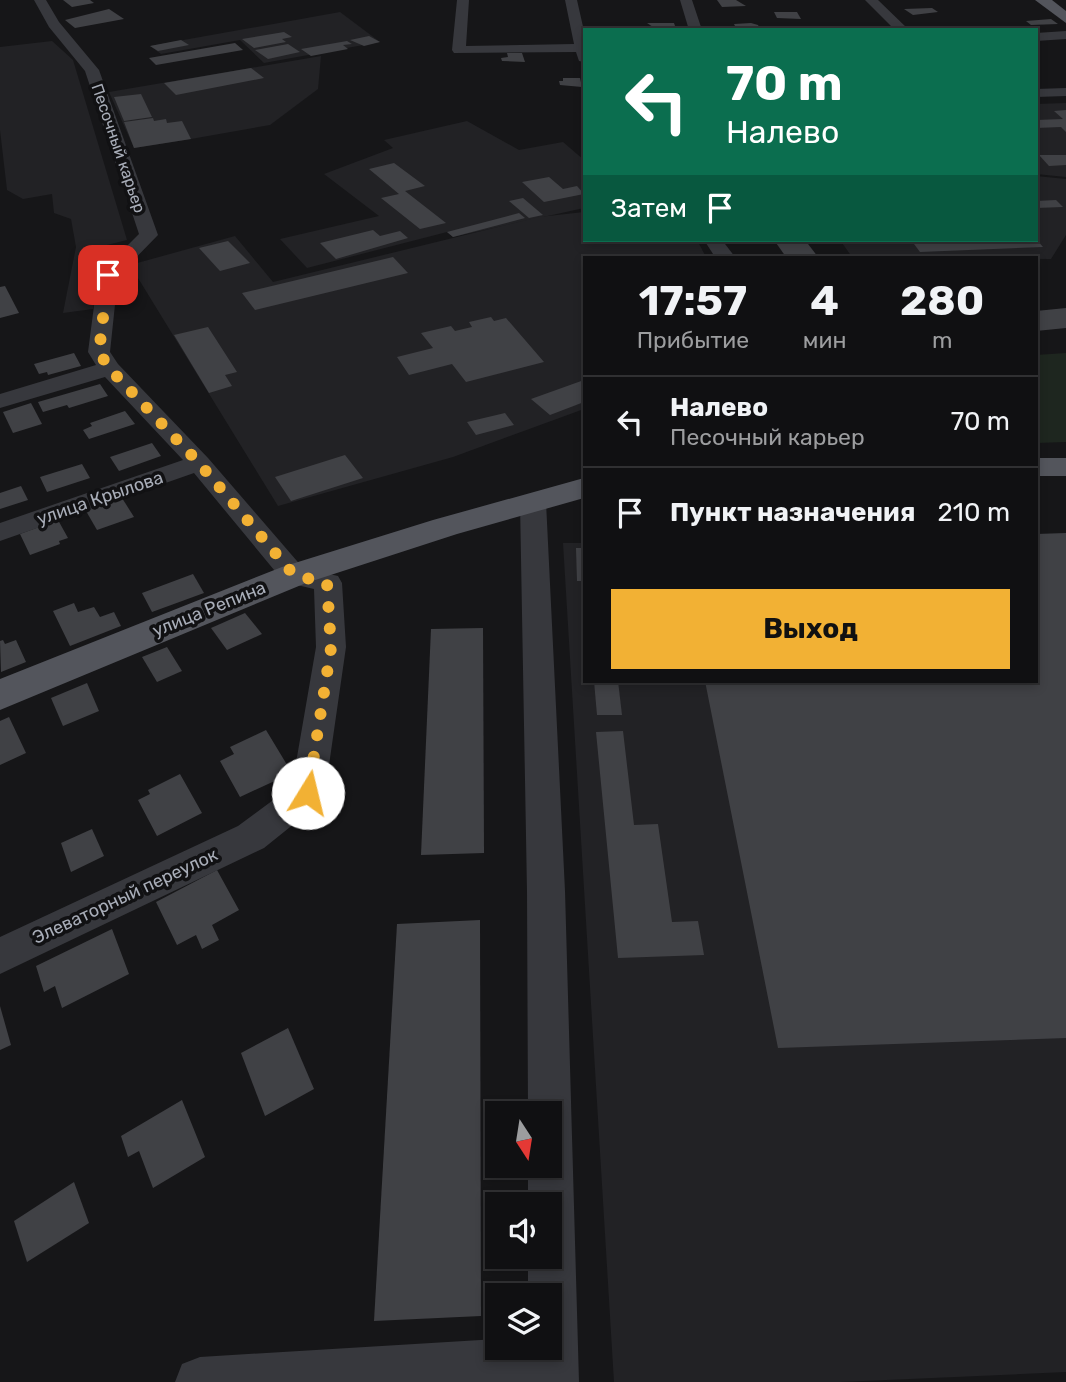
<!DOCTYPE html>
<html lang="ru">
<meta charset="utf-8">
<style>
body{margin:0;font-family:Rubik,sans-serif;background:#1e1e20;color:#f1f3f6;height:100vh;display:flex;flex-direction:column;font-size:26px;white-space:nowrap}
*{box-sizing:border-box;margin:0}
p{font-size:23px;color:#9c9d9f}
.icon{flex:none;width:38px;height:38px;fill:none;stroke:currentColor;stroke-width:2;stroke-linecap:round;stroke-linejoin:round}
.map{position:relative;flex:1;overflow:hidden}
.details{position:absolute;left:583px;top:256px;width:455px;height:427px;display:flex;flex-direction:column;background:#101012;border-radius:0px;box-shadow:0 4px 10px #0003,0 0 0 2px #303032}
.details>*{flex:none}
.banner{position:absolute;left:583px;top:28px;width:455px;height:214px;border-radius:0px;box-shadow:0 4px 10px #0003,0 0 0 2px #303032;background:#0b6e4f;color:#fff;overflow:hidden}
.needle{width:46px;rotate:168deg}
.buttons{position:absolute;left:485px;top:1101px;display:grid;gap:14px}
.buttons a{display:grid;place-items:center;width:77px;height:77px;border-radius:0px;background:#101012;box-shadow:0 4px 10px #0003,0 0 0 2px #303032;font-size:35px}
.pin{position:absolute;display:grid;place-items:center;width:60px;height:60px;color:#fff;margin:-30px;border-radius:14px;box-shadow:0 4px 10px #0006}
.me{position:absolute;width:77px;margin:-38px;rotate:9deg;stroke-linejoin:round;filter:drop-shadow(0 0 5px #0008)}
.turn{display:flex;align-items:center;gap:24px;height:147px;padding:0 28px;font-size:32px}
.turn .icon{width:91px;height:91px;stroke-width:2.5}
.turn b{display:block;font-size:49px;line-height:60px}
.then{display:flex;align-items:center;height:66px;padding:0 28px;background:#0003;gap:14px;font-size:26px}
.eta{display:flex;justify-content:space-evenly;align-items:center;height:119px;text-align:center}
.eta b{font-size:42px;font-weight:700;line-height:49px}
.action{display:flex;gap:14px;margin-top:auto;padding:14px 28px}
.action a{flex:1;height:80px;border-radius:0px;background:#f2b134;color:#111;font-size:28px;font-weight:700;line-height:80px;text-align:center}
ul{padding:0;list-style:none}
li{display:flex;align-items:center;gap:21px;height:91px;padding:0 28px;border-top:2px solid #303032}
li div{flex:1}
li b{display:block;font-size:26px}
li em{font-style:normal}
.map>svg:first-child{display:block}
.built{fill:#222225}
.green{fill:#1e261f}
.building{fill:#404145}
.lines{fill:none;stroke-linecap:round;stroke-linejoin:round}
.minor{fill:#37383d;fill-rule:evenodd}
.major{fill:#53555c;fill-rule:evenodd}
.route{stroke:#f2b134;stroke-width:12;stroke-dasharray:0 21.6}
.labels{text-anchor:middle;stroke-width:7;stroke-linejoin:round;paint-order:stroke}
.far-street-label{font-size:16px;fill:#a8adb8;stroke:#111113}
.street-label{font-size:18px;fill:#a8adb8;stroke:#111113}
</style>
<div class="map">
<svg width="1066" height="1382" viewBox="0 0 1066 1382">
<rect width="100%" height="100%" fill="#161618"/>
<g class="built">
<polygon points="340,12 380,42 264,63 240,40 161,54 150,46"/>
<polygon points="52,41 73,60 127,240 107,245 93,309 63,313 76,247 71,219 54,213 52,194 23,199 7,190 0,130 0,47"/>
<polygon points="321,56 318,89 270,125 191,139 134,148 109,92"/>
<polygon points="1066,103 1066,177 1036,174 1036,104"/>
<polygon points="467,121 519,150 563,142 584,160 584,208 453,237 447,232 307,268 280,239 379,216 324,174 393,148 384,140"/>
<polygon points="1036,176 1066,179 1066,235 1051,259 852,257 840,240 1036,240"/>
<polygon points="584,212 584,240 697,240 706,257 584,257 584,409 453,457 278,506 130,265 235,236 273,282 539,217"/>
<polygon points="1066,533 1066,1372 841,1382 614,1382 563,543 584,543 584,681 1036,681"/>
</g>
<polygon class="green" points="1066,353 1066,442 1036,443 1036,355"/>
<g class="building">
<polygon points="63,0 90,0 94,3 72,7"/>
<polygon points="717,0 736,0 746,6 722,7"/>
<polygon points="932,8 938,12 913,15 904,9"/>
<polygon points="109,9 124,19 75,28 65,20"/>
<polygon points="774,12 797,12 801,19 777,18"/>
<polygon points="1051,19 1058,24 1031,25 1026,21"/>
<polygon points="647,23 674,23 676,29 656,29"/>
<polygon points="751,23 758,25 760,29 737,30 734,24"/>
<polygon points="284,32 292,37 282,39 286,42 254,48 242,39"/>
<polygon points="369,36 380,42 364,46 350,40"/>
<polygon points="181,40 189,45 158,51 150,46"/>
<polygon points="347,41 352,44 343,45 348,49 311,56 301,49"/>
<polygon points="235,43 243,50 156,65 149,58"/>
<polygon points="288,44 300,52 268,59 255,50"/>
<polygon points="507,53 522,53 525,62 502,61 501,58 508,57"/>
<polygon points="251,68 264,78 176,95 164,83"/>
<polygon points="563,78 580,78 582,87 560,85 559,81 563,81"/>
<polygon points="141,94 152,117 124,121 114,97"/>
<polygon points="1066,110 1066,132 1061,127 1036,128 1036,120 1063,119 1054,111"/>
<polygon points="153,118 154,121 166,119 167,123 182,121 191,139 134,148 124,122"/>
<polygon points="1039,155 1066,155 1066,165 1049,166"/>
<polygon points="394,163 425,186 405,191 446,223 420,229 381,198 399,194 369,169"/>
<polygon points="549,177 563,189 577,186 584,194 544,202 522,182"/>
<polygon points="523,198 543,215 529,218 509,201"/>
<polygon points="1056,200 1063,207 1036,208 1036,201"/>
<polygon points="519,213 525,218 453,237 447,232"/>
<polygon points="373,230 380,236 400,231 408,238 336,259 320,243"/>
<polygon points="774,240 805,240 818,257 786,257"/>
<polygon points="911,240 1037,240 1043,247 920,252"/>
<polygon points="228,241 250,263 220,271 199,248"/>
<polygon points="393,257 408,273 255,310 242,293"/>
<polygon points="5,286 19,313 0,318 0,287"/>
<polygon points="1066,308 1066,328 1036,331 1036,311"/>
<polygon points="491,317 494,321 506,318 544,362 466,382 452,364 409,375 397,357 433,348 421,333 451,326 455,331 472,327 469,322"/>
<polygon points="208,327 237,372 225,375 232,386 209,393 174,335"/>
<polygon points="74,353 81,366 48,375 47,372 39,374 34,364"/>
<polygon points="584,380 584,402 550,415 531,399"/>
<polygon points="100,384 108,396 69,408 67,405 43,412 38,402"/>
<polygon points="31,403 42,424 13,433 3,412"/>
<polygon points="125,411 135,424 89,439 83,430 92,426 90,423"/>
<polygon points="505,413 514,425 476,435 467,422"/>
<polygon points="152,443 161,456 119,471 110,457"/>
<polygon points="345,455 363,478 291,501 275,477"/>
<polygon points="82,464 90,478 47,492 40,477"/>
<polygon points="21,486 28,500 0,509 0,493"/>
<polygon points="122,498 134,517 97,530 86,511"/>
<polygon points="58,520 68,538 59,541 60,544 30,555 20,534"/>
<polygon points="1066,533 1066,1038 778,1048 705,681 1036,681 1036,534"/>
<polygon points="576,548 584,548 584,581 577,581"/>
<polygon points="193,574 204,593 152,612 142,593"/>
<polygon points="74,603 78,612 94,607 100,617 114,612 121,626 70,646 53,611"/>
<polygon points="245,613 262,634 227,650 211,628"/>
<polygon points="483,628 484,853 421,855 431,629"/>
<polygon points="3,640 5,644 16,640 26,662 1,672 0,641"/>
<polygon points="167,647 182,671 157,682 142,657"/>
<polygon points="594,681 618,681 622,715 597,715"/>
<polygon points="87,683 99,711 63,726 51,698"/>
<polygon points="9,717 26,753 0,765 0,721"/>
<polygon points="266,730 292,773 240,797 220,761 234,754 230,747"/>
<polygon points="623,731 634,825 658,824 672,922 698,921 704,955 618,958 596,732"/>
<polygon points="180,774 202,813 157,836 138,800 150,794 148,790"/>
<polygon points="92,829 104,856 71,872 61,843"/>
<polygon points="217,870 239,910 212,925 219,940 202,949 196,935 177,945 156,902"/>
<polygon points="480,920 481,1316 374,1321 397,924"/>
<polygon points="112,929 129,974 62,1008 55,986 44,992 36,966"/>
<polygon points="0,1006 11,1045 0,1050"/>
<polygon points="288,1028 314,1089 265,1116 241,1053"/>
<polygon points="182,1100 205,1157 153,1188 139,1151 128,1157 121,1136"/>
<polygon points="74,1182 89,1223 27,1262 14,1221"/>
</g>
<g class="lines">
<g class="minor">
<polygon points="34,0 46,0 59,22 99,70 158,235 118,276 110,352 118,364 208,458 303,568 338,576 342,583 346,647 325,793 320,803 264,848 0,974 0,937 238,826 292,786 316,647 314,589 284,582 194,473 0,541 0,523 183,460 105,377 0,408 0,394 96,365 88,352 98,275 139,234 85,71 49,27"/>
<polygon points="457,0 469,0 466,46 574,44 565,0 577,0 584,31 584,62 579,61 576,52 454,53 452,50"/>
<polygon points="680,0 692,0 702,30 689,30"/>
<polygon points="865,0 878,0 909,30 895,30"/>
<polygon points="1066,31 1066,39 1036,41 1036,33"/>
<polygon points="1066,88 1066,96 1036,97 1036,89"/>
<polygon points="704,240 722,240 735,257 715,257"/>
<polygon points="533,494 542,496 546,502 565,891 579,1382 175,1382 182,1364 200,1357 497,1339 497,1348 550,1348 550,1295 528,1295 528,1256 550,1256 550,1204 528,1204 528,1166 550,1166 550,1113 528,1113 527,891 520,502 524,496"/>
</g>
<g class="major">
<polygon points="1035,0 1052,0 1066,11 1066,23"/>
<rect x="1036" y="458" width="30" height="18"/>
<polygon points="584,478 584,498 457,534 306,583 0,710 0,679 282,567 433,520"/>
</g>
</g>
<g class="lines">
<polyline class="route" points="108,275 99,352 109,368 199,463 294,575 327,583 331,648 308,793"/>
</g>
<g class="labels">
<g class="far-street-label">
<text transform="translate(119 148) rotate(71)" y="6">Песочный карьер</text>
</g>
<g class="street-label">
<text transform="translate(100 498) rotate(-19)" y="6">улица Крылова</text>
<text transform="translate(209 609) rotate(-22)" y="6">улица Репина</text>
<text transform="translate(125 896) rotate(-25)" y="6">Элеваторный переулок</text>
</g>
</g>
</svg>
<div class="buttons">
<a><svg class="needle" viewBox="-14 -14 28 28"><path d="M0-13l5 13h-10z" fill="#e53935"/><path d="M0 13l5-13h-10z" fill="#9c9d9f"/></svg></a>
<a><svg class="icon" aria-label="sound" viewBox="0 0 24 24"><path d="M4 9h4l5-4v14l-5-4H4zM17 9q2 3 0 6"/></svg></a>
<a><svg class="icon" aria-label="layers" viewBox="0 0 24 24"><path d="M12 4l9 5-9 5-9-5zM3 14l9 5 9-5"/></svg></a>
</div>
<div class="pin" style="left:108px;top:275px;background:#d93025"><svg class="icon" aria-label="arrive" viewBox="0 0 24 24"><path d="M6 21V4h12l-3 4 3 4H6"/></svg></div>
<svg class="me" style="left:308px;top:793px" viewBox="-20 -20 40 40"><circle r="19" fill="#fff"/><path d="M0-13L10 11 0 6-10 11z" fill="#f2b134"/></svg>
<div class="banner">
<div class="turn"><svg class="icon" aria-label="left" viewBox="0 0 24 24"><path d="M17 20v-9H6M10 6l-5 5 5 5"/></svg><div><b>70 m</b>Налево</div></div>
<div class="then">Затем<svg class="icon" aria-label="arrive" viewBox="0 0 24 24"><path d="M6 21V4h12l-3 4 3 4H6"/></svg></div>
</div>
<section class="details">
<div class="eta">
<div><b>17:57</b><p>Прибытие</p></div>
<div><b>4</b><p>мин</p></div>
<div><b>280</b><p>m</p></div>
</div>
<ul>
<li><svg class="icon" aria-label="left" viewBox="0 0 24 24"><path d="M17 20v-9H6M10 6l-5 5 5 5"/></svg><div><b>Налево</b><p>Песочный карьер</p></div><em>70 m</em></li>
<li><svg class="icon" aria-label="arrive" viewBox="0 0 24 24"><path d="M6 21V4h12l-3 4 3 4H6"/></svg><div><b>Пункт назначения</b></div><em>210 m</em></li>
</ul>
<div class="action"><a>Выход</a></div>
</section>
</div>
